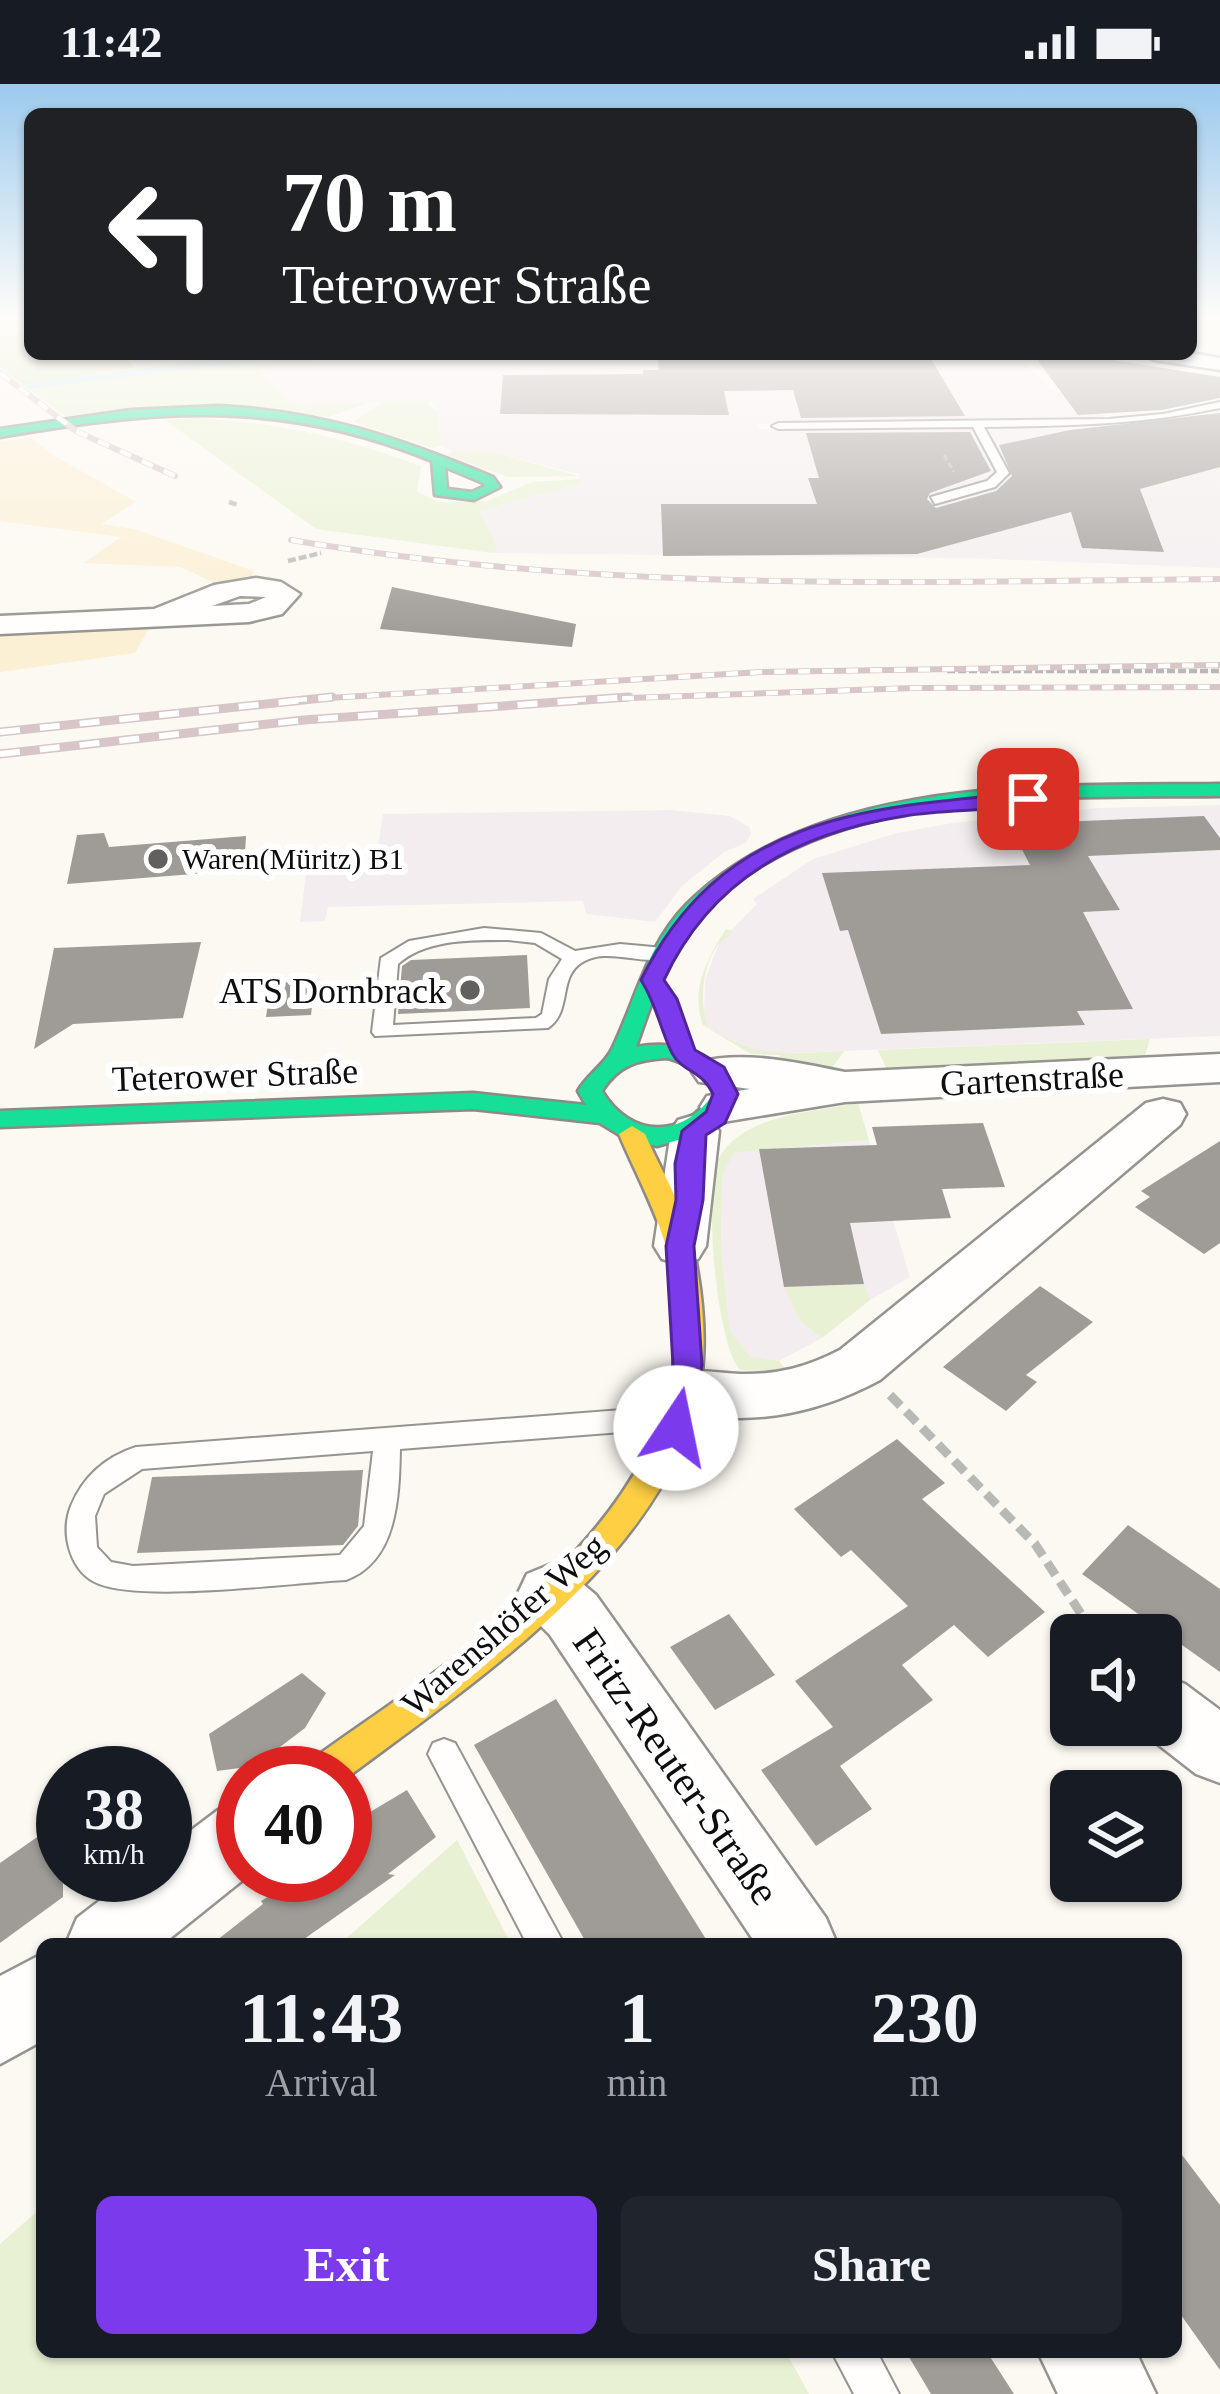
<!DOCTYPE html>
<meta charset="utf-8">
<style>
body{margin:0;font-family:"Times New Roman",serif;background:#20242c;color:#f1f3f6;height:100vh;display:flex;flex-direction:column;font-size:45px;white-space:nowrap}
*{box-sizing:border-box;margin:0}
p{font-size:39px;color:#9ea1a6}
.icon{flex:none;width:66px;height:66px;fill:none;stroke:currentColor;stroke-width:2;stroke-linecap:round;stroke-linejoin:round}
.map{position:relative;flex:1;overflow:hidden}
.side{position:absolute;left:36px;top:1854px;width:1146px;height:420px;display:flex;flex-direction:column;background:#171b24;border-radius:18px;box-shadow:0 3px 9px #0004}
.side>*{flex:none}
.hud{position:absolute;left:24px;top:24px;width:1173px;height:252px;border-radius:18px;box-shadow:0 3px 9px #0004;background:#202124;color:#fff;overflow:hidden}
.fabs{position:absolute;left:1050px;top:1530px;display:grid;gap:24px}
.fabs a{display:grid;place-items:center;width:132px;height:132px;border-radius:18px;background:#171b24;box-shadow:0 3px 9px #0004;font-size:60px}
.speed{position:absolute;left:36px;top:1662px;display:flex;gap:24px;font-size:60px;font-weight:700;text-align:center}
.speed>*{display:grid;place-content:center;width:156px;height:156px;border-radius:50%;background:#171b24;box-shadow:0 3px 9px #0004;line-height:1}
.speed small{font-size:30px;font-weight:400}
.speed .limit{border:18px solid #d22;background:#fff;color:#111}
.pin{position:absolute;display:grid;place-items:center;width:102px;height:102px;color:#fff;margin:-51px;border-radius:24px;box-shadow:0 6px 18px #0006}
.me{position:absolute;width:132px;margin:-66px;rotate:11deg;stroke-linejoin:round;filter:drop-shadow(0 0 9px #0008)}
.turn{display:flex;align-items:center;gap:42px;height:252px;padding:0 60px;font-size:54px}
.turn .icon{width:156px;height:156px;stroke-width:2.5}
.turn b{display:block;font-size:84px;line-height:102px}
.eta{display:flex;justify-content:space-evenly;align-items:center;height:204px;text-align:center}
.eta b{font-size:72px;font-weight:700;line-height:84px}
.button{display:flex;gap:24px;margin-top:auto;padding:24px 60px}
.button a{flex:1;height:138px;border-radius:18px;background:#7c3aed;color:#fff;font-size:48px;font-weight:700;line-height:138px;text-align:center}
.button a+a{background:#20242c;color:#f1f3f6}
.status{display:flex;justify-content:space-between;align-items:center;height:84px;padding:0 60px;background:#171b24;direction:ltr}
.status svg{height:33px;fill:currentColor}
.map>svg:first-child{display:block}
.industrial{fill:#f3edef}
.green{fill:#e8f1d3}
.forest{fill:#d9e8c0}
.sand{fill:#fbefd4}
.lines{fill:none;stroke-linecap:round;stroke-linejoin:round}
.stream{stroke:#caeaf5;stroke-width:6}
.building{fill:#9f9c98}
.lane-casing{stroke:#959491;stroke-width:4}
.street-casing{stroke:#959491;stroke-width:5}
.fast-casing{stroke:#8c8a87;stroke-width:5}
.slow-casing{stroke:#8c8a87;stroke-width:5}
.path-far2{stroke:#b8b8b6;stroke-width:3;stroke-dasharray:6 3;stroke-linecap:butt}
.path-far1{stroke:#b8b8b6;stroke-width:4.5;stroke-dasharray:8 3;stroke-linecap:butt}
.path{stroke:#b8b8b6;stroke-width:9;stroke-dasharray:15 8;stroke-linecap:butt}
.lane{fill:#fffefd;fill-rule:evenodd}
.street{fill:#fffefd;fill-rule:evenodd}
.fast{fill:#16e098;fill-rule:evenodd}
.slow{fill:#ffcf43;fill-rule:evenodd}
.rail-far1-casing{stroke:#d7c5c7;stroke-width:6}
.rail-casing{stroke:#d7c5c7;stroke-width:9}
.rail-far1{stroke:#fff;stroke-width:4.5;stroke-dasharray:12;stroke-linecap:butt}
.rail{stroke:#fff;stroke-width:6;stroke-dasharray:20;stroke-linecap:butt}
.route{fill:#7c3aed;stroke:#51269a;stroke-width:3}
.poi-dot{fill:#61605e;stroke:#fff;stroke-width:4.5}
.labels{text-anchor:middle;stroke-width:12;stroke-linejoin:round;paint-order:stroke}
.far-poi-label{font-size:30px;fill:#0e0e0e;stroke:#fff;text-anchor:start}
.poi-label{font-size:36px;fill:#0e0e0e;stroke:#fff;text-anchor:end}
.street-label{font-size:36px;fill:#0e0e0e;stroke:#fff}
.near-street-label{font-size:42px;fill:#0e0e0e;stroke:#fff}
</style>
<div class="status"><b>11:42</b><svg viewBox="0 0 49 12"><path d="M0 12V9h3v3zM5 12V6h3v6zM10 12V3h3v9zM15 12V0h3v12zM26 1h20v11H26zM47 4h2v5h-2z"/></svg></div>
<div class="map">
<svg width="1220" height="2310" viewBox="0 0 1220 2310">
<rect width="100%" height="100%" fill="#fcf9f2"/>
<g class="industrial">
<polygon points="361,270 1014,270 1055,309 1083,309 1107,335 758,340 758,345 1069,345 1168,339 1220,328 1220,484 970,474 493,469 496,465 480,427 579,399 578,390 491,368 453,367 440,362 439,328 429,316 290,321 258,286"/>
<polygon points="1220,721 1220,952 764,970 744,966 708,943 704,934 705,896 719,859 757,820 753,815 813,775 897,749 953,739 1099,724"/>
<polygon points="670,726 730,732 749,743 751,750 746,759 724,768 682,802 655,838 586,830 583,817 328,823 325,837 300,838 308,772 377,769 383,730"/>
<polygon points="869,1056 910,1193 870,1216 863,1200 785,1203 801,1238 822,1254 775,1279 750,1274 730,1248 721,1166 722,1093 732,1069"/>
</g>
<g class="green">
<polygon points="266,270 360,270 259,286 291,321 372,318 329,333 67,334 23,301 185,277"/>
<polygon points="429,316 429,322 439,328 440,362 432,364 353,338 383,318"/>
<path d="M 195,334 C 283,339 339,352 421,382 L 417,408 L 439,418 L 487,417 L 532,398 L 579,395 L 580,399 L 480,427 L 497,465 L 493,469 L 316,445 L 165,336 Z"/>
<polygon points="453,367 492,368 579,392 507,393 447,371"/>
<path d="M 726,845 L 733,847 C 729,852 723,855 718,861 C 702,879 699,922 708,943 C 762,977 783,969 844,967 L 830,987 L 784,985 L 780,971 L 751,970 L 703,941 C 690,907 707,874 726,845 Z"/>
<polygon points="1150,955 1143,978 889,990 878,966"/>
<path d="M 858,1019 L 869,1056 L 733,1069 L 722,1093 L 721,1166 L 730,1247 L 750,1273 L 779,1277 L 788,1288 L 740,1286 C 716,1260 701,1099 722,1069 C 751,1029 814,1028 858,1019 Z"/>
<polygon points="864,1200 870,1216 822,1254 801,1238 784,1203"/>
<polygon points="457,1756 511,1860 340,1860"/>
<polygon points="42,2123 42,2268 786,2268 809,2310 0,2310 0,2160"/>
</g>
<polygon class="forest" points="30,249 30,270 121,270 135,284 23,301 0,284 0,252"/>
<g class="sand">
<polygon points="31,353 51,370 136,418 101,440 134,445 254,487 252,493 215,499 180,483 83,479 121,453 0,437 0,358"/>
<polygon points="153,537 135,569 0,588 0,546"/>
</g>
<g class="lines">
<polyline class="stream" points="29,302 285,270"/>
</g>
<g class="building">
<polygon points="657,270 928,270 965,332 801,334 793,306 724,307 729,331 500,330 503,291 643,290 643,286 659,286"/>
<polygon points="1033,270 1075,270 1220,293 1220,314 1162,326 1078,331"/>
<polygon points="1220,329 1220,383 1140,405 1164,468 1082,464 1071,428 917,470 663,472 661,420 817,420 808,394 819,394 806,349 970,348 991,387 930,409 927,415 936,424 996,407 1012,392 999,361 1070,346"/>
<polygon points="392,503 576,540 572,563 380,545"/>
<polygon points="1204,732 1220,754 1220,766 1088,772 1120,826 1083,828 1133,925 1077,927 1085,941 881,950 848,846 840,847 822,789 1030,781 1009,740"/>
<polygon points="104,749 109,763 246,752 244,786 67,800 77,751"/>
<polygon points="201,858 183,934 73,940 34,965 54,864"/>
<polygon points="527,871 530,924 398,930 402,882 411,876"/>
<polygon points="315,897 311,931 266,933 271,899"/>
<polygon points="983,1039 1005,1103 942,1105 951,1134 850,1139 864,1200 784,1203 759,1065 877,1061 872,1043"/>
<polygon points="1220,1057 1220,1159 1204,1170 1135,1123 1150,1113 1141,1107"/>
<polygon points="1040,1202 1093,1238 1026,1291 1037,1298 1006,1327 943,1283"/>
<polygon points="897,1355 945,1399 922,1415 1045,1528 988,1573 954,1541 902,1581 933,1616 840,1682 872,1725 816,1762 761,1686 833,1643 795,1597 908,1522 851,1466 841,1473 794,1425"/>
<polygon points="363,1386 358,1442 343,1461 137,1469 152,1393"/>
<polygon points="1128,1441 1220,1505 1220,1588 1082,1490"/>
<polygon points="729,1530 775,1591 715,1626 670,1563"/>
<polygon points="302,1589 326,1609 305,1644 255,1682 217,1687 209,1650"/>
<polygon points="556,1615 590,1669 709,1860 587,1860 474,1661"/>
<polygon points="407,1706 436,1753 388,1790 395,1791 297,1860 212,1860 263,1820 261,1817 304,1791 345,1791 345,1743"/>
<polygon points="63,1735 63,1813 0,1859 0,1779"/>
<polygon points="1176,2063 1220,2121 1220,2286 1176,2224"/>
<polygon points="906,2268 987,2268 1014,2310 931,2310"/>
</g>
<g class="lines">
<defs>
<g id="lane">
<path d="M 1220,318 L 1220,324 C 1141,341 1064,342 984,343 L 1009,389 L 995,403 L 935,420 L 931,413 L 987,397 L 997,388 L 973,343 L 778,345 L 772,342 L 778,339 L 1109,335 L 1163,330 Z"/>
<path d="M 484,844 L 541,849 L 575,867 L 620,860 L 664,864 L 674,870 C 650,887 609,860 581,879 C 558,894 572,928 548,944 L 375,952 L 372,948 L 381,874 L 409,857 ZM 507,856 L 535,859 L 562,875 L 549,895 L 542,930 L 536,934 L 393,941 L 398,880 C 426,855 471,856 507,856 Z"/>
<path d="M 635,1325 L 680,1335 L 683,1343 L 680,1351 L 670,1354 L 635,1347 L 400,1365 C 399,1411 398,1477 346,1496 C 290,1499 145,1518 99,1500 C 70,1489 60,1449 71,1422 C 83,1393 105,1373 136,1363 ZM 373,1367 L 364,1442 L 340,1471 L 133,1482 L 111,1478 L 97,1463 L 95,1432 L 104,1410 L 142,1385 Z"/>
<polygon points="444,1655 455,1659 564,1860 527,1860 428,1670 433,1659"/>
<polygon points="832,2268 877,2268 899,2310 854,2310"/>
</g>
<g id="street">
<polygon points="1191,269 1220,274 1220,286 1154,276 1143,270"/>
<path d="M 256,494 L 281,498 L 300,510 L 282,530 L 249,538 L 0,550 L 0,532 L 154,525 L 214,501 ZM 240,512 L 266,513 L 249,520 L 212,522 Z"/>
<path d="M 1220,970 L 1220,998 L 845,1018 L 723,1038 L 707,1034 L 700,1023 L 707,1012 L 750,1005 L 699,998 L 692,988 L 699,978 C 744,966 800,979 845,988 Z"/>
<path d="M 1163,1015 L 1180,1019 L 1186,1030 L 1180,1041 L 880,1296 C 813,1332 739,1346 665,1322 L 657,1307 L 665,1292 C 691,1283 714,1289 740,1290 C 778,1291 807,1283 840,1266 L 1146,1019 Z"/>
<polygon points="695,1031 712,1036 719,1047 706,1162 698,1175 680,1180 662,1175 654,1162 671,1047 678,1036"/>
<polygon points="549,1481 571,1490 596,1511 826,1834 837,1860 756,1860 550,1551 527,1528 518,1509 527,1490"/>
<polygon points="1161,1591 1185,1600 1220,1626 1220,1699 1196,1690 1137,1644 1161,1641"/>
<polygon points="243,1716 243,1791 249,1791 163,1860 66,1860 77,1834 133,1791 165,1791 165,1766 218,1726"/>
<polygon points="42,1870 42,1957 0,1980 0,1892"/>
<polygon points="1038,2268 1136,2268 1156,2310 1058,2310"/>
</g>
<g id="fast">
<path d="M 219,322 C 322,327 399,354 493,393 L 500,403 L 474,416 L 435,411 L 432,377 C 280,314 158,326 0,353 L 0,345 L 131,326 ZM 445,383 L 483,399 L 485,402 L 472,408 L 447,405 Z"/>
<path d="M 1220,700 L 1220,712 C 1057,714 819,700 700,832 C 667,868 652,918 636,963 C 679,955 718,969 738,1009 L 722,1034 L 706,1048 L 657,1062 L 628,1056 L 600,1039 L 473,1025 L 0,1043 L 0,1027 L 473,1009 L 586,1021 L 578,1007 C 587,991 605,980 612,965 C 636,916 647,860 687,820 C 818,690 1050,702 1220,700 ZM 668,974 C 688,980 704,989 714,1009 C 683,1055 631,1055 602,1007 C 618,981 639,975 668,974 Z"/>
</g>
<path id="slow" d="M 632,1042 L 645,1050 C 661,1087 687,1128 694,1168 C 702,1208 707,1254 701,1295 C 676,1466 473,1599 345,1695 L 345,1689 L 305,1689 L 310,1677 C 440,1583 629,1471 670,1304 C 677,1275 674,1243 672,1213 C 670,1196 670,1176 665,1159 C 654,1122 634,1086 619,1050 Z"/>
</defs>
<use href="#lane" class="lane-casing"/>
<use href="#street" class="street-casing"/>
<use href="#fast" class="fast-casing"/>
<use href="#slow" class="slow-casing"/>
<polyline class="path-far2" points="944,371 954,388"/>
<g class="path-far1">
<polyline points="229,418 238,421"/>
<polyline points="288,477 321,469"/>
<polyline points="947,587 1220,587"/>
</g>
<polyline class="path" points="890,1311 1035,1460 1095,1551"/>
<use href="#lane" class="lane"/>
<use href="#street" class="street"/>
<use href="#fast" class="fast"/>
<use href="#slow" class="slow"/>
<defs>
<g id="rail-far1">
<polyline points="0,289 76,347 175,392"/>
<path d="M 291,456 C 602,509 907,498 1220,495"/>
<polyline points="295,616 761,588 1220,581"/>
<polyline points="574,616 914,604 1220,603"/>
</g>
<g id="rail">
<polyline points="0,648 332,613"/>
<polyline points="0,670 304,636 629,613"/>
</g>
</defs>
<use href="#rail-far1" class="rail-far1-casing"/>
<use href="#rail" class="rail-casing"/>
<use href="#rail-far1" class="rail-far1"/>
<use href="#rail" class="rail"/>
</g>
<linearGradient id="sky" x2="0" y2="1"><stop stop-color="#9ccaed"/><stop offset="0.42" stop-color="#fefcf9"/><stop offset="1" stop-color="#fefcf9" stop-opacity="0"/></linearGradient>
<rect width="1220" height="554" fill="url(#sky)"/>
<path class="route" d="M 1028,709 L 1034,711 L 1034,719 C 992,728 947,725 905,732 C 797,749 711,795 664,896 L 677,915 L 695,966 L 724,983 L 738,1010 L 725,1039 L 706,1051 L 703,1116 L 694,1162 L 702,1281 L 691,1344 L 686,1353 L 665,1353 L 660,1344 L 673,1281 L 666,1162 L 676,1116 L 675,1080 L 682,1047 L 706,1028 L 713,1010 C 702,986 682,988 672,969 C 660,945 656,919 641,896 C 721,732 865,723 1028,709 Z"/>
<g class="poi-dot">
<circle cx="158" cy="775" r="12"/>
<circle cx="470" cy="906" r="12"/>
</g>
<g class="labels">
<g class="far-poi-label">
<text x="182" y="785">Waren(Müritz) B1</text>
</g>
<g class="poi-label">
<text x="446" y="919">ATS Dornbrack</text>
</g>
<g class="street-label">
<text transform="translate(235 990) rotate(-2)" y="13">Teterower Straße</text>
<text transform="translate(1032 994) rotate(-3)" y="13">Gartenstraße</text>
<text transform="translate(503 1540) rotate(-41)" y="13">Warenshöfer Weg</text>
</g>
<g class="near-street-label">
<text transform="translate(677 1682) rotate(55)" y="15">Fritz-Reuter-Straße</text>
</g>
</g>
</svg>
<div class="fabs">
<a><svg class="icon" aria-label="sound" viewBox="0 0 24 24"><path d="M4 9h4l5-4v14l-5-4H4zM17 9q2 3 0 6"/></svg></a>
<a><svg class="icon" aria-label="layers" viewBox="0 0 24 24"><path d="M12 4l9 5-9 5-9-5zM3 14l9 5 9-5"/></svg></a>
</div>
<div class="speed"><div>38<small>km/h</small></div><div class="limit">40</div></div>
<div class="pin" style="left:1028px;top:715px;background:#d93025"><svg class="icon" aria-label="arrive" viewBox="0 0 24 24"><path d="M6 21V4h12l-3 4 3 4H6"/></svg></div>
<svg class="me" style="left:676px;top:1344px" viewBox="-20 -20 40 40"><circle r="19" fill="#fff"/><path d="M0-13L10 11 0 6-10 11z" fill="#7c3aed"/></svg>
<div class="hud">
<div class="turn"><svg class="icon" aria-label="left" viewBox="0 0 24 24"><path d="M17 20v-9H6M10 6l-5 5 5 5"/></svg><div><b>70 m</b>Teterower Straße</div></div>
</div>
<section class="side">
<div class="eta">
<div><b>11:43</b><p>Arrival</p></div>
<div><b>1</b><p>min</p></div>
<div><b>230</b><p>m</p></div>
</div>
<div class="button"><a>Exit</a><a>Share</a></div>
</section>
</div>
